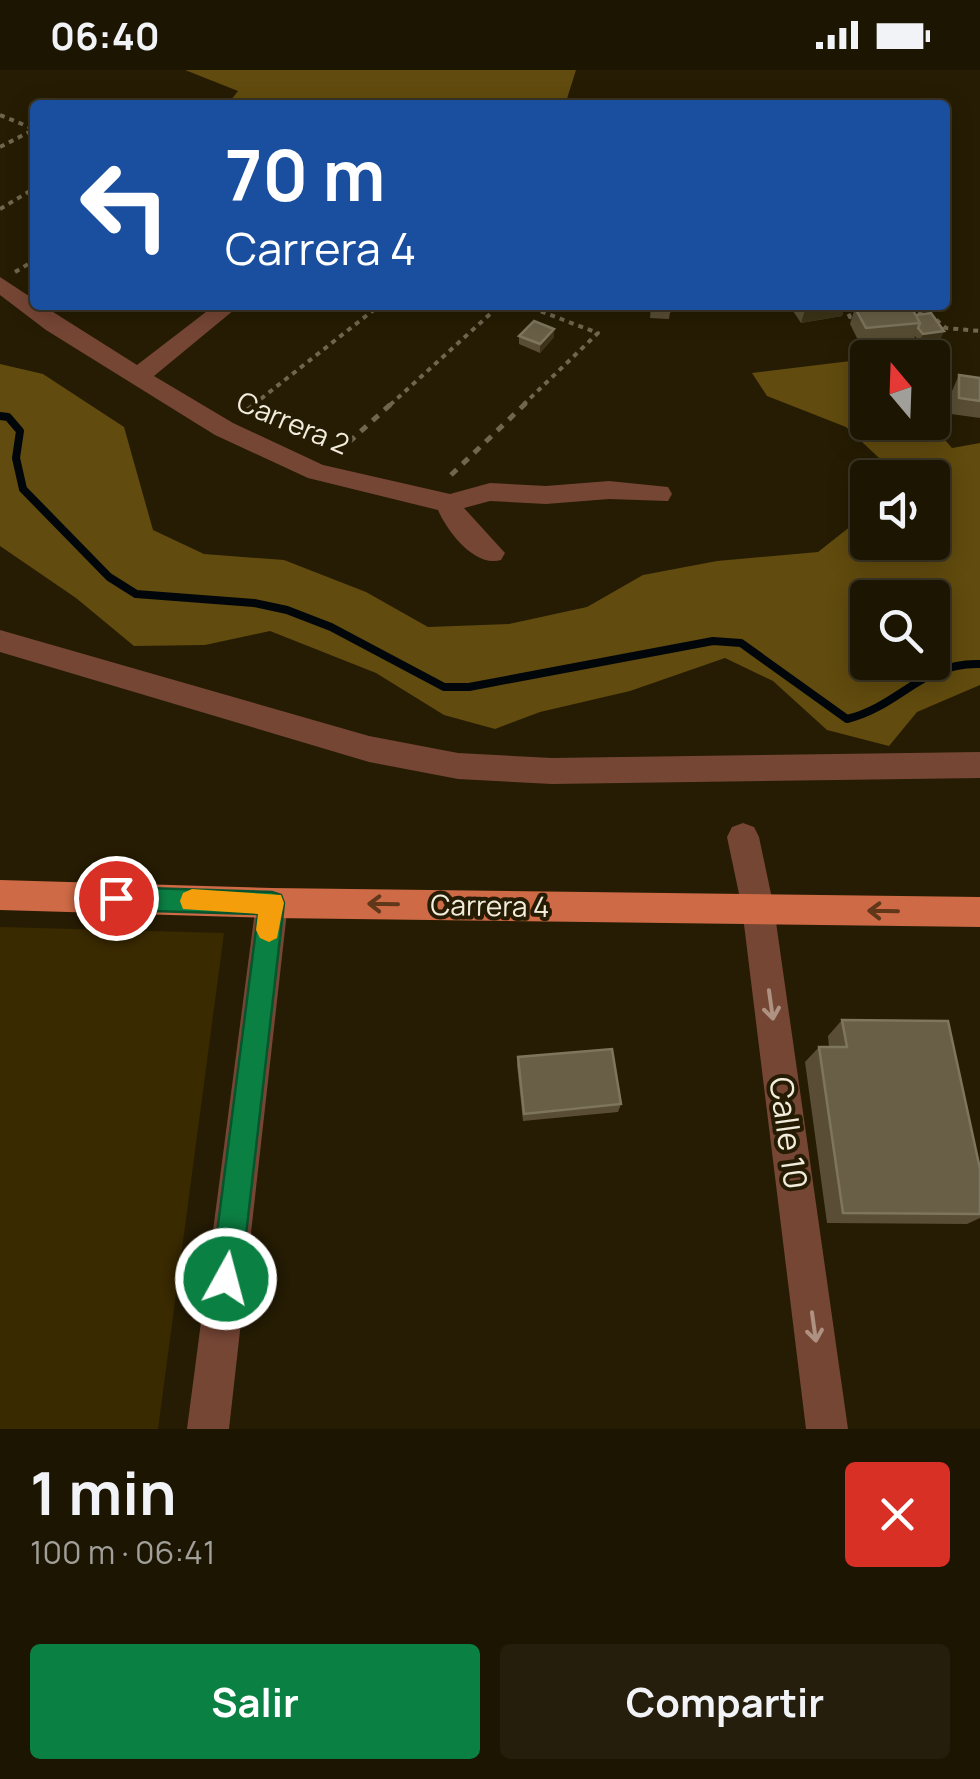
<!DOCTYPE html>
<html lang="es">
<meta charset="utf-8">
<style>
body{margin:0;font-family:Manrope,sans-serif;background:#251e0c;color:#f1f3f6;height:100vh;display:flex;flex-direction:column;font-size:38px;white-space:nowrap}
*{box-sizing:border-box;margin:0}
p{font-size:32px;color:#a09f99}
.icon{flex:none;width:55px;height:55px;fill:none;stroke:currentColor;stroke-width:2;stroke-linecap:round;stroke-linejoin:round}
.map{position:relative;height:1359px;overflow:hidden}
.panel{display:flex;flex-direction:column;background:#1c1502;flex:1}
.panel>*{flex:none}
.banner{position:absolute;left:30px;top:30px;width:920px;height:210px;border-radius:10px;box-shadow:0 5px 25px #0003,0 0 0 2px #3a3424;background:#1a4fa0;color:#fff;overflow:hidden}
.needle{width:65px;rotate:341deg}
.fabs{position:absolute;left:850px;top:270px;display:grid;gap:20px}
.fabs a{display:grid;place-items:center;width:100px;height:100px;border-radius:10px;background:#1c1502;box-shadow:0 5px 25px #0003,0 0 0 2px #3a3424;font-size:50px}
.pin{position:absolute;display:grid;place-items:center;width:85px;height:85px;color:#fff;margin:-42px;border:5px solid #fff;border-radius:50%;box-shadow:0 2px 10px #0007}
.me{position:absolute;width:110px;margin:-55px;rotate:7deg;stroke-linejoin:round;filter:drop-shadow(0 0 8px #0008)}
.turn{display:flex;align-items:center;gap:35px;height:210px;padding:0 30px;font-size:45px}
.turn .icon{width:130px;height:130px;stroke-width:2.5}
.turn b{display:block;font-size:70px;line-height:85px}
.round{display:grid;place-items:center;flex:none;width:105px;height:105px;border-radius:10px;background:#251e0c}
.summary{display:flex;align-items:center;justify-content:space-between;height:170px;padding:0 30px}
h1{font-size:60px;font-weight:700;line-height:75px}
.action{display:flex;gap:20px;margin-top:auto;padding:20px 30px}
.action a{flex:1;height:115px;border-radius:10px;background:#0b8043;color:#fff;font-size:40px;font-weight:700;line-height:115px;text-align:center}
.action a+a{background:#251e0c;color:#f1f3f6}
.status{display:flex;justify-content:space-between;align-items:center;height:70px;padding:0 50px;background:#1c1502;direction:ltr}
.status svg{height:28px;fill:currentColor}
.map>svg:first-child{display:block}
.green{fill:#3a2a00}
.forest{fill:#614b0e;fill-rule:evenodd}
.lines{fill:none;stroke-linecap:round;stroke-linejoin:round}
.stream{stroke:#00060a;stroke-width:8}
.path-far1{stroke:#6f6650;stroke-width:4;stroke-dasharray:5 5;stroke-linecap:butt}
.path{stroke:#6f6650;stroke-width:5;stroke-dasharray:8 8;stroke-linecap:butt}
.minor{fill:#764635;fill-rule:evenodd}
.major{fill:#ce6a46;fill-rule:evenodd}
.wall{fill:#594e35}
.shaded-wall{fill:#3d3319}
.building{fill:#695f47;stroke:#7e755e;stroke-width:2.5}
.oneway{stroke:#61371a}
.oneway2{stroke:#ae9180}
.route{fill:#0b8043;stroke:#07532c;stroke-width:2.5}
.slow{fill:#f59e0b}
.labels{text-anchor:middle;stroke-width:8;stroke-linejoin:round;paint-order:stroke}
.street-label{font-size:28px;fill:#f2ecdc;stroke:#261c03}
.near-street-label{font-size:32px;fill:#f2ecdc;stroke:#261c03}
</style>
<div class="status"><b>06:40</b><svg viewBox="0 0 49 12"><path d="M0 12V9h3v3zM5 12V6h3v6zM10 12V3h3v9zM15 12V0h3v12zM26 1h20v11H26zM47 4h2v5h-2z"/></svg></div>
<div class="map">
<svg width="980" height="1359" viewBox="0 0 980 1359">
<rect width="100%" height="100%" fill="#261c03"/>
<polygon class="green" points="0,857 224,863 158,1359 0,1359"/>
<g class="forest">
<polygon points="185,0 576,0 565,35 227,35 238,21"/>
<path d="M 867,289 L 868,352 L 930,353 L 952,378 L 980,373 L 980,615 L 917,642 L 889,676 L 827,660 L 773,611 L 725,588 L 630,621 L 540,642 L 495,659 L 444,645 L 376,603 L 270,561 L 205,575 L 134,576 L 76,528 L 0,476 L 0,294 L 43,304 L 124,357 L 153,460 L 204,484 L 284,490 L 366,522 L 428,557 L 509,554 L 587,537 L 643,505 L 717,491 L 818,482 L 856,452 L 867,436 L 868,472 L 932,472 L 932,408 L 889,407 L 893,401 L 846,357 L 767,326 L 752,303 ZM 868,528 L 932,528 L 932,592 L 868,592 Z"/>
</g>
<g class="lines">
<path class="stream" d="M 0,346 L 8,347 L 20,361 L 16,388 L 23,419 L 109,507 L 136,524 L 254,533 L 287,540 L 331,557 L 444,617 L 469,617 L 713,571 L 741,573 L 847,649 C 900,636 922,592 980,594"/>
<g class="path-far1">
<polyline points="0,45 34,59"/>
<polyline points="0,77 35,59"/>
<polyline points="0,139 35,118"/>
<polyline points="15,202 35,190"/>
<polyline points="844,235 850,247 858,249"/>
<polyline points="541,241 554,235"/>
<polyline points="908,241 933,247 946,258 980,261"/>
<polyline points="253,335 380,235"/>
<polyline points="390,335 500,235"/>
<polyline points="523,335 598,263 524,235"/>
</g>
<g class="path">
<polyline points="246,341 257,333"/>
<polyline points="337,383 392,333"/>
<polyline points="451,405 526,333"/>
</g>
<g class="minor">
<path d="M 0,207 L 35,230 L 35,235 L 42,235 L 137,295 L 215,235 L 240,235 L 154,306 L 233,353 L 323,395 L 450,424 L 490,413 L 546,416 L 609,411 L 668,417 L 672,424 L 668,431 L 609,429 L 546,434 L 490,431 L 464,438 L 505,483 L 501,490 C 475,498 447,461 438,440 L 308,408 L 215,365 L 46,260 L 0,225 Z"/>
<polygon points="0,560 369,666 458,683 552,688 980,682 980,708 552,714 458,709 369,692 0,582"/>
<polygon points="743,753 754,757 759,767 774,838 848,1359 806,1359 742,838 727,767 732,757"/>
<polygon points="272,818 284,822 288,833 229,1359 187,1359 256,833 260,822"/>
</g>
<polygon class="major" points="0,810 272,818 980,827 980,857 272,848 0,840"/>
</g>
<g class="wall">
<polygon points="651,235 671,235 669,249 650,248"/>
<polygon points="789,235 845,235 842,246 801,253"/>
<polygon points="855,238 916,245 944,261 940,269 919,272 915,266 914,269 860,274 850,254"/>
<polygon points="519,266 554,267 540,283 519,274"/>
<polygon points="959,305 980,308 980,348 951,344 952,321"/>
<polygon points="842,950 980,1099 980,1148 967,1154 827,1153 805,992 819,977 829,977 828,966"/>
<polygon points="518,987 621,1034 618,1042 523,1051 517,995"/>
</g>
<g class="shaded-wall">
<polygon points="817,235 845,235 842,246 801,253 806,237"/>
<polygon points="554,259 554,267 540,283 540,274"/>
<polygon points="944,261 940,269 919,272 923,264"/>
</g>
<g class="building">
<polygon points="652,235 671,235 670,241 651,240"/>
<polygon points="885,235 910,235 920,253 866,258 855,238"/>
<polygon points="931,243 944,261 923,264 918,258 920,253 916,245"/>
<polygon points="534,251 554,259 540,274 519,266"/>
<polygon points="959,305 980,308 980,331 959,328"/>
<polygon points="842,950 948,951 980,1099 980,1144 843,1143 819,977 847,977"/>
<polygon points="612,979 621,1034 524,1044 518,987"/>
</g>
<defs><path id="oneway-shaft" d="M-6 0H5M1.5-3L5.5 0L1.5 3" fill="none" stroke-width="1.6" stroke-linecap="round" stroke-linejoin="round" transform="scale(2.5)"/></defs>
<g class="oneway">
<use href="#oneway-shaft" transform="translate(383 834) rotate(-179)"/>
<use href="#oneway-shaft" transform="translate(883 841) rotate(-179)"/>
</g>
<g class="oneway2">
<use href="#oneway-shaft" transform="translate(771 935) rotate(82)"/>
<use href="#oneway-shaft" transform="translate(814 1257) rotate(82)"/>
</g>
<polygon class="route" points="116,817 272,822 281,825 284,833 241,1209 237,1219 226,1224 215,1219 211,1209 258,844 116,840 108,836 104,828 108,820"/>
<polygon class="slow" points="192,819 281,825 284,833 277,868 269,872 260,868 256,860 258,844 183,839 180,831 183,823"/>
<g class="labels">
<g class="street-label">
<text transform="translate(293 353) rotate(23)" y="10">Carrera 2</text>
<text transform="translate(490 836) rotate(1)" y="10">Carrera 4</text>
</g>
<g class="near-street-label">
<text transform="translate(788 1063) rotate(82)" y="11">Calle 10</text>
</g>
</g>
</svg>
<div class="fabs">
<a><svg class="needle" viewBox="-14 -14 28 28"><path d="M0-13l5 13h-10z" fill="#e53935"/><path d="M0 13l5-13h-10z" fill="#a09f99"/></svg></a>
<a><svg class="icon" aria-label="sound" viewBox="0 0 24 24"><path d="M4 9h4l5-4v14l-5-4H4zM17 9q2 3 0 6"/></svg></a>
<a><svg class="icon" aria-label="search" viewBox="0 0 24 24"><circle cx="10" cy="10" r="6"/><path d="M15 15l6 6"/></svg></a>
</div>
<div class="pin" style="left:116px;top:828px;background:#d93025"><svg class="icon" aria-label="arrive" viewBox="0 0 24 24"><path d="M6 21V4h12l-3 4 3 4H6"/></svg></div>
<svg class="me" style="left:226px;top:1209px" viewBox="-20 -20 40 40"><circle r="17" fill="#0b8043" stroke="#fff" stroke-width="3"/><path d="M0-11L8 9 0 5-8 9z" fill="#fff"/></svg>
<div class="banner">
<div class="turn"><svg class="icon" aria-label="left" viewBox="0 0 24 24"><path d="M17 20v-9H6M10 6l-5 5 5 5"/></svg><div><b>70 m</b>Carrera 4</div></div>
</div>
</div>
<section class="panel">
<div class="summary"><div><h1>1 min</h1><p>100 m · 06:41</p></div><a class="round" style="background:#d93025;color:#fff"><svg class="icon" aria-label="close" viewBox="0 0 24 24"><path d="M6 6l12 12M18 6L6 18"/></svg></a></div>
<div class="action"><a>Salir</a><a>Compartir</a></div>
</section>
